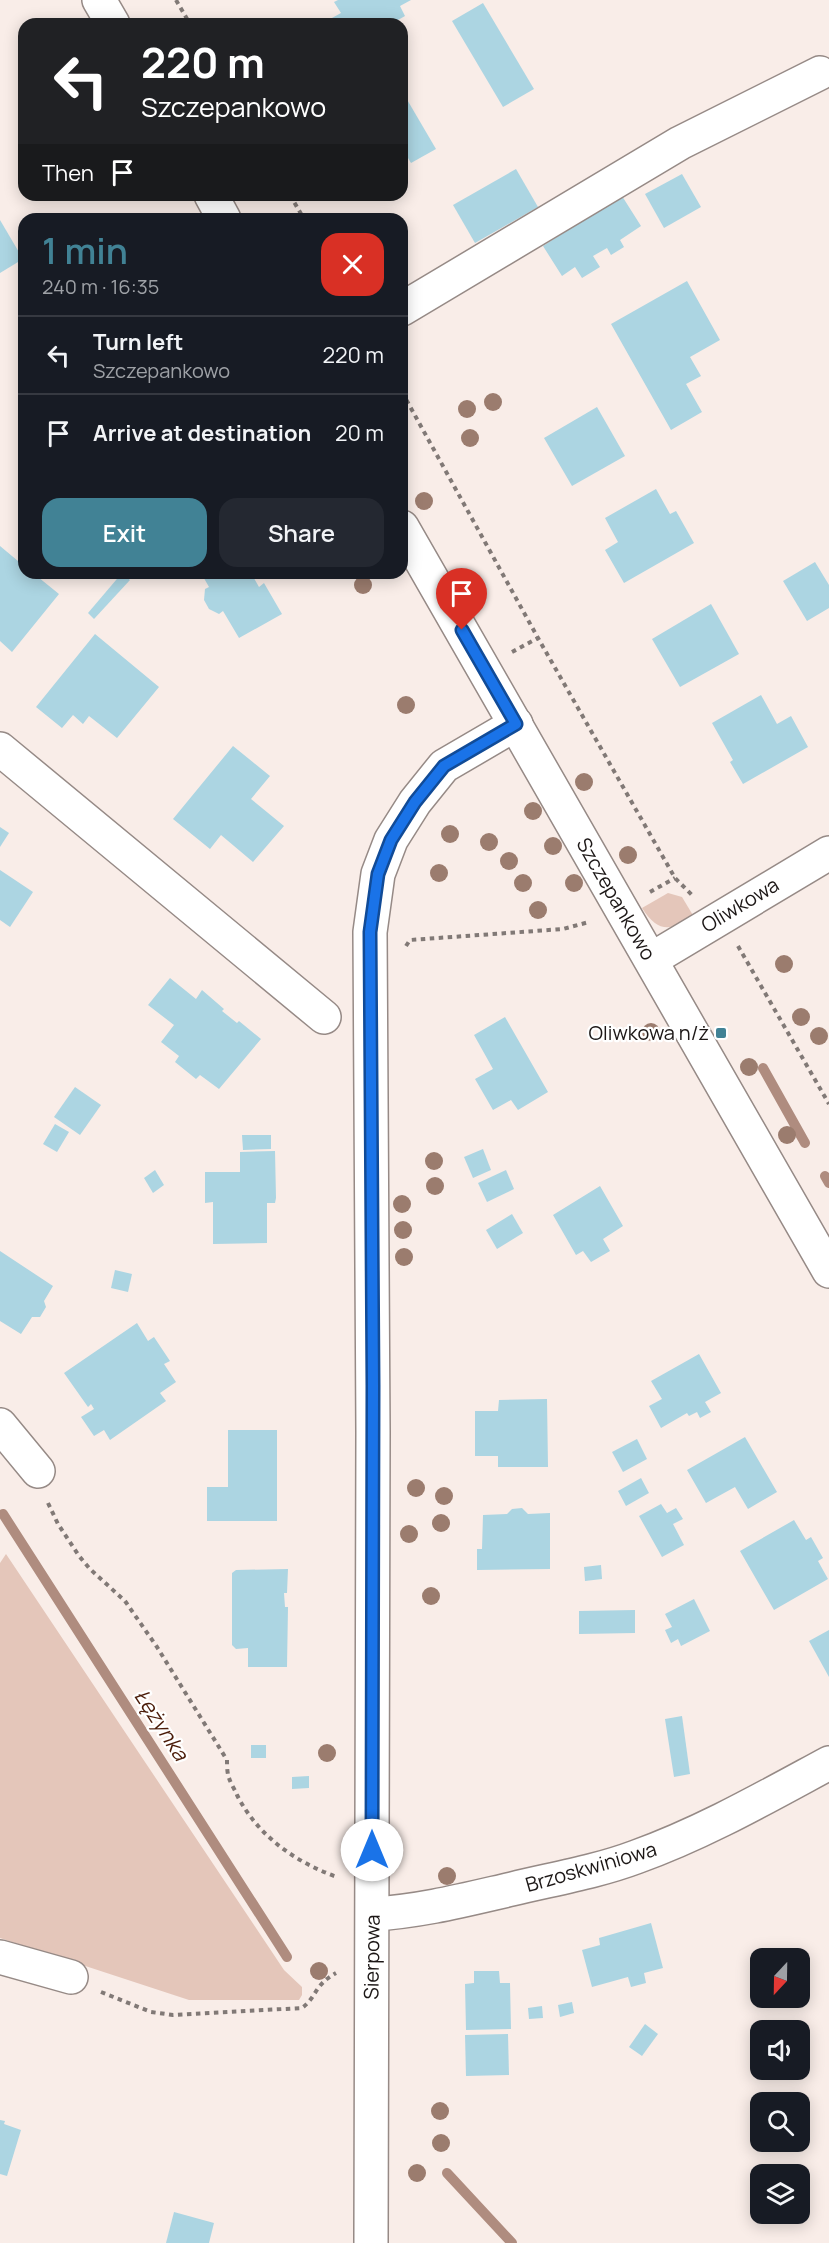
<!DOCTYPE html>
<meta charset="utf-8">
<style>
body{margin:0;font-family:Manrope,sans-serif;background:#242831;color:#f1f3f6;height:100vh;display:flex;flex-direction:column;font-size:22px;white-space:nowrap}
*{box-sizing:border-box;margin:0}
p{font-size:20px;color:#9ea1a6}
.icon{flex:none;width:33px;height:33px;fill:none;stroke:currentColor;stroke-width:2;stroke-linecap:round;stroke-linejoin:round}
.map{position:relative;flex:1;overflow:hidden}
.drawer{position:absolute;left:18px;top:213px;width:390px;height:366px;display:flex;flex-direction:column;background:#171b24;border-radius:18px;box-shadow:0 3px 15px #0003}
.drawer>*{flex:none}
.hud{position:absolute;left:18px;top:18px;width:390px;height:183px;border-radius:18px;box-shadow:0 3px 15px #0003;background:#202124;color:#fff;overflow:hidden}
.needle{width:39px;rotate:202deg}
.buttons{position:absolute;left:750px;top:1948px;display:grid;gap:12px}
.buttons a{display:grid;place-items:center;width:60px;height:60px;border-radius:12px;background:#171b24;box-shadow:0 3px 15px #0003;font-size:30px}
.pin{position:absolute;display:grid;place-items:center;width:51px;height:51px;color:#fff;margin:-62px -26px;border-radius:50% 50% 50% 0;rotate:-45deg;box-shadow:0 0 6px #0007}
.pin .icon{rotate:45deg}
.me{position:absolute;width:66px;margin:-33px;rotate:0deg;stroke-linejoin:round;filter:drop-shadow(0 0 4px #0008)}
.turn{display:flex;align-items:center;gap:21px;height:126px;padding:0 24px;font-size:27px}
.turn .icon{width:78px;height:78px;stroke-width:2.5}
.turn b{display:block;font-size:42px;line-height:51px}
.then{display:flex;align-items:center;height:57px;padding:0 24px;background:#0003;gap:12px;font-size:22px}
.round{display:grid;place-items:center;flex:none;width:63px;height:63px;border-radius:18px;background:#242831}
.headline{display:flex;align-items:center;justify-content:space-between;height:102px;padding:0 24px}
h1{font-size:36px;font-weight:600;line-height:45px;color:#418295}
.button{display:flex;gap:12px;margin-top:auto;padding:12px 24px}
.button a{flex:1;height:69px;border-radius:18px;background:#418295;color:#fff;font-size:24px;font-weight:600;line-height:69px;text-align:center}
.button a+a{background:#242831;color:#f1f3f6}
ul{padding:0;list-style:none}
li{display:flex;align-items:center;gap:18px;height:78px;padding:0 24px;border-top:2px solid #363941}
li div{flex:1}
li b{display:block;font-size:22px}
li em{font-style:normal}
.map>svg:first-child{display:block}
.green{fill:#e4c6ba}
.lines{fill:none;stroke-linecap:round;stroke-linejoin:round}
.stream{stroke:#af8c7f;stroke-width:10}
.building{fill:#acd5e2}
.minor-casing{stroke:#968a86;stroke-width:36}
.path{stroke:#817976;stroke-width:4;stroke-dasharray:4.5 4.5;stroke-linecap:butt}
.minor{stroke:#fff;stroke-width:33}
.tree{fill:#9b7c6e}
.route-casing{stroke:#114b97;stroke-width:15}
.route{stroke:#1a73e8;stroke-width:10}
.poi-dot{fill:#418295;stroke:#fff;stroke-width:2}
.labels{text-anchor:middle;stroke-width:4.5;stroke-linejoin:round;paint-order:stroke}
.street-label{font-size:20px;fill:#1c1716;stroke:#fff}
.poi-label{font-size:20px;fill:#1c1716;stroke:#fff;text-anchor:end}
.water-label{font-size:21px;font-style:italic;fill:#4b1c09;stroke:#fff}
</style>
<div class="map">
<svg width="829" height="2243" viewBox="0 0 829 2243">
<rect width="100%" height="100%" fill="#f9ede8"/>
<g class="green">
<path d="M 668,893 L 682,897 L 694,917 C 670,931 658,933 642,908 Z"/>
<polygon points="6,1554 284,1970 302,1987 302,1995 299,2000 189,2000 0,1938 0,1563"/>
</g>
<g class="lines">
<g class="stream">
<polyline points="763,1068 805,1143"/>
<polyline points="825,1176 829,1183"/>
<polyline points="3,1514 287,1957"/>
<polyline points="447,2173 512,2243"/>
</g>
</g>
<g class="building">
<polygon points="338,0 411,0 400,6 405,16 391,24 321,24 341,13 334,2"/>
<polygon points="483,3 534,89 503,107 452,21"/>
<polygon points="402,91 436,149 411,163 402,148"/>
<polygon points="516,169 538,207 475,243 453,205"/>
<polygon points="682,174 701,207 664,228 645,194"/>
<polygon points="622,196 641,226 620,240 624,247 611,255 607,248 593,256 600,267 582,278 575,267 562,276 543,246 571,228 570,226 574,223 575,226"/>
<polygon points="0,220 23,259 0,273"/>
<polygon points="687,281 720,340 690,357 701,376 686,384 702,412 671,430 611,324"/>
<polygon points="597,407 625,456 572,486 544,438"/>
<polygon points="656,489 670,514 676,511 694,543 624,583 605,550 618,542 605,518"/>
<polygon points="0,546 24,566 24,573 33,573 59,594 12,652 0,641"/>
<polygon points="815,562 829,585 829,608 807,621 783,581"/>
<polygon points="122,573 130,580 94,619 88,613"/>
<polygon points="201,573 251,573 259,587 264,583 282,614 239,638 223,611 219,614 209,609 204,600 205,589 209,587"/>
<polygon points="711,604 739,654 680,687 652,639"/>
<polygon points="95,634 159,687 117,738 89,716 83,724 73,715 62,728 36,707"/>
<polygon points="761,695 777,724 791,716 808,747 743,784 730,762 733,760 712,723"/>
<polygon points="233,746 270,776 251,799 284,826 253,862 221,835 210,849 173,819"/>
<polygon points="0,827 9,833 0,847"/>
<polygon points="0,870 33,892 10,927 0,920"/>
<polygon points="170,978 196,999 202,990 224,1009 222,1011 237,1023 239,1021 261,1039 219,1089 200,1075 196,1079 175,1062 179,1056 161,1042 174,1025 148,1005"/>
<polygon points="505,1017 548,1092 518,1110 511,1100 493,1110 475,1079 493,1069 474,1035"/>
<polygon points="75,1087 101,1105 80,1135 54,1117"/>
<polygon points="55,1124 69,1132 57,1152 43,1144"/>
<polygon points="242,1135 271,1135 271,1149 243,1150"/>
<polygon points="483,1149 491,1170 473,1178 464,1157"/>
<polygon points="275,1151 276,1198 275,1203 267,1203 267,1243 213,1244 213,1202 205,1203 205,1172 240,1172 240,1152"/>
<polygon points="155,1170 164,1185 153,1193 144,1178"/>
<polygon points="506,1170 514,1189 487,1202 478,1183"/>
<polygon points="600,1186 623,1226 603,1239 610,1251 591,1262 583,1251 576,1255 553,1215"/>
<polygon points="512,1214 523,1233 497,1249 486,1230"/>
<polygon points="0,1251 53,1286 44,1301 46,1307 40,1317 32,1317 21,1334 0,1321"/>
<polygon points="115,1270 132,1274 128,1292 111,1288"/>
<polygon points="137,1323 148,1341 154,1337 170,1361 164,1364 176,1382 160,1393 166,1401 110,1440 104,1430 94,1436 81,1417 94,1409 91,1404 88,1407 64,1373"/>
<polygon points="699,1354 721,1393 705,1402 711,1412 700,1418 697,1412 689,1416 687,1413 661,1428 649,1406 662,1399 651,1381"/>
<polygon points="547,1399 548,1467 498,1467 498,1456 475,1456 475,1411 498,1411 499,1400"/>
<polygon points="228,1430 277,1430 277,1521 207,1521 207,1487 228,1487"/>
<polygon points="745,1437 777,1492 748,1509 735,1487 706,1503 687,1470"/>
<polygon points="637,1439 647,1459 623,1472 612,1452"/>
<polygon points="641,1478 649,1493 626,1506 618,1491"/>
<polygon points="661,1504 667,1513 676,1508 683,1519 673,1524 684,1545 662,1557 639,1516"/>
<polygon points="522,1508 528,1514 550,1513 550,1569 477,1570 477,1549 482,1549 483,1515 507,1514 512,1509"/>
<polygon points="794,1520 806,1540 811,1537 823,1558 818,1561 828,1579 774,1610 740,1551"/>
<polygon points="601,1565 602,1579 585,1581 584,1567"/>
<polygon points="288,1569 287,1593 284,1593 285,1607 288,1607 287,1667 248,1667 248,1648 236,1649 232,1645 232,1573 236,1570"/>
<polygon points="694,1599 710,1631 681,1646 678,1639 671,1643 665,1630 672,1627 665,1614"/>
<polygon points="635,1610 635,1633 579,1634 579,1611"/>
<polygon points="829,1630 829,1677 809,1641"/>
<polygon points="682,1716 690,1774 674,1777 665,1719"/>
<rect x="251" y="1745" width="15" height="13"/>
<polygon points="309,1776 309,1788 292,1789 292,1777"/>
<polygon points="651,1923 663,1968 644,1973 646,1983 631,1987 628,1977 592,1987 582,1950 600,1945 599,1938"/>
<polygon points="474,1971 499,1971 500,1983 510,1983 511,2029 466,2030 465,1984 474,1983"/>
<polygon points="572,2002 574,2013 560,2017 558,2005"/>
<polygon points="542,2006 543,2018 529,2019 528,2008"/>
<polygon points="645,2024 658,2034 642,2056 629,2047"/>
<polygon points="508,2034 509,2075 466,2076 465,2035"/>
<polygon points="0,2120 5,2121 4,2124 21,2130 7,2176 0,2174"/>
<polygon points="174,2212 214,2223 209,2243 166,2243"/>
</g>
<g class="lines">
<defs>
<g id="minor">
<polyline points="99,0 113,24"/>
<polyline points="211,195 224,219"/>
<polyline points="402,309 680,143 820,73"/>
<polyline points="402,527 829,1271"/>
<polyline points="0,749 324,1017"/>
<polyline points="652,959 829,853"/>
<polyline points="0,1425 38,1471"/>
<path d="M 373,1914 C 422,1911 464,1900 512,1889 C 553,1879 596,1872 636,1857 C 703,1833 766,1797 829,1763"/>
<polyline points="0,1957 71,1977"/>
<polyline points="371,2243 373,1432 370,932 378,874 391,840 415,802 444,766 516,724"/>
</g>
</defs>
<use href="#minor" class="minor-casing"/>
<g class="path">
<polyline points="176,0 190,24"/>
<polyline points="290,195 304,219"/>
<polyline points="402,392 538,638 675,878 692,895"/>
<polyline points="512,652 538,638"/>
<polyline points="650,892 675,878"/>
<polyline points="406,946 410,940 563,929 589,922"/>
<polyline points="738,946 829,1104"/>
<path d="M 48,1503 L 58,1524 L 79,1556 L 90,1569 L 125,1601 L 157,1647 L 227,1760 C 227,1765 227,1773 229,1778 C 231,1784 235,1790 237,1795 C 258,1836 295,1862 337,1877"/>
<path d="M 101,1992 L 151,2012 L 173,2015 L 302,2008 C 317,1997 314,1985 336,1973"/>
</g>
<use href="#minor" class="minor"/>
</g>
<g class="tree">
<circle cx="493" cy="402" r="9"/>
<circle cx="467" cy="409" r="9"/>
<circle cx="470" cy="438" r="9"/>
<circle cx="424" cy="501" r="9"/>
<circle cx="363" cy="585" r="9"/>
<circle cx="406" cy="705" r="9"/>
<circle cx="584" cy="782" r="9"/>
<circle cx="533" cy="811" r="9"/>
<circle cx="450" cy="834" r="9"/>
<circle cx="489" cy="842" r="9"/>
<circle cx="553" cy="846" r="9"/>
<circle cx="628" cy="855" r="9"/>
<circle cx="509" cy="861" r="9"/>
<circle cx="439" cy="873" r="9"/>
<circle cx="523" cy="883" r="9"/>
<circle cx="574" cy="883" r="9"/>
<circle cx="538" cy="910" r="9"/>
<circle cx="784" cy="964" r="9"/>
<circle cx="801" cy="1017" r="9"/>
<circle cx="651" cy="1032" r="9"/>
<circle cx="819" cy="1036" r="9"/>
<circle cx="749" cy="1067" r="9"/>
<circle cx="787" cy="1135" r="9"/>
<circle cx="434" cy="1161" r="9"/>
<circle cx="435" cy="1186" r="9"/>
<circle cx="402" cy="1204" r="9"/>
<circle cx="403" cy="1230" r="9"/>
<circle cx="404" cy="1257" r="9"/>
<circle cx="416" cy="1488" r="9"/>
<circle cx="444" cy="1496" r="9"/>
<circle cx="441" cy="1523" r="9"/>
<circle cx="409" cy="1534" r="9"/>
<circle cx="431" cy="1596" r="9"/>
<circle cx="327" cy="1753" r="9"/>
<circle cx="447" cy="1876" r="9"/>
<circle cx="319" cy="1971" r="9"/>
<circle cx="440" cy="2111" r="9"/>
<circle cx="441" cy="2143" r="9"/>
<circle cx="417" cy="2173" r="9"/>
</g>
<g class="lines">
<defs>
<polyline id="route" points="372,1850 373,1385 370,932 378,874 391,840 415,802 444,766 516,724 462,630"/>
</defs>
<use href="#route" class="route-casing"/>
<use href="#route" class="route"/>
</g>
<rect class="poi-dot" x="715" y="1027" width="12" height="12" rx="3"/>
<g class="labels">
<g class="street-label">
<text transform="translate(616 899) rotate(60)" y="7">Szczepankowo</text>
<text transform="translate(740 905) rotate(-31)" y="7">Oliwkowa</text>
<text transform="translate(591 1867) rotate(-16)" y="7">Brzoskwiniowa</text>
<text transform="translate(372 1957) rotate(-89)" y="7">Sierpowa</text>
</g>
<g class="poi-label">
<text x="709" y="1040">Oliwkowa n/ż</text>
</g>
<g class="water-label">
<text transform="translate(161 1725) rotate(57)" y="7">Łężynka</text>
</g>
</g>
</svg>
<div class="buttons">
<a><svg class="needle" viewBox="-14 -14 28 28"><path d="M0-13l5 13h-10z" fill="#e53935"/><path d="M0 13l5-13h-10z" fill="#9ea1a6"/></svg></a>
<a><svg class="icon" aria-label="sound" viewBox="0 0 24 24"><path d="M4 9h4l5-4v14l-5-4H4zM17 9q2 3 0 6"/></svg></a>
<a><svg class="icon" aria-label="search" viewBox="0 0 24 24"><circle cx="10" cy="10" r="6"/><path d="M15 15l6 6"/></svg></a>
<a><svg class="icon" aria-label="layers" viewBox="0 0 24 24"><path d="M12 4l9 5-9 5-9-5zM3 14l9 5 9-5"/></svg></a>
</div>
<div class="pin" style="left:462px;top:630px;background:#d93025"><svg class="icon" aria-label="arrive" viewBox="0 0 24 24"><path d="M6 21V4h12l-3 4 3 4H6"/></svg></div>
<svg class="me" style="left:372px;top:1850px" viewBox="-20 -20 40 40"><circle r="19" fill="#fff"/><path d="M0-13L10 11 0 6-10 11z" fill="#1a73e8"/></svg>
<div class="hud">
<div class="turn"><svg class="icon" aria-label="left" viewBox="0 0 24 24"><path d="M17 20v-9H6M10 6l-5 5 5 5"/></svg><div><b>220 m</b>Szczepankowo</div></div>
<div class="then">Then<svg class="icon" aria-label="arrive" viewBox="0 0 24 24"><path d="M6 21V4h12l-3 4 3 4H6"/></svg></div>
</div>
<section class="drawer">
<div class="headline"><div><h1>1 min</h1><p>240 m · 16:35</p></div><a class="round" style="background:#d93025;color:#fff"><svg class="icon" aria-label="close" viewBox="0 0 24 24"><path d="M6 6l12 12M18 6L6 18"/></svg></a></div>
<ul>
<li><svg class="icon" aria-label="left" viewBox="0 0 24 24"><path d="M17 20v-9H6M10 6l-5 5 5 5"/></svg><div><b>Turn left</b><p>Szczepankowo</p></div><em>220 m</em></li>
<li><svg class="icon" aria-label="arrive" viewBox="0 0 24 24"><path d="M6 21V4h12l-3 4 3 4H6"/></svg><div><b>Arrive at destination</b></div><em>20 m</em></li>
</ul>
<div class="button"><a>Exit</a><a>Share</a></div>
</section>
</div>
